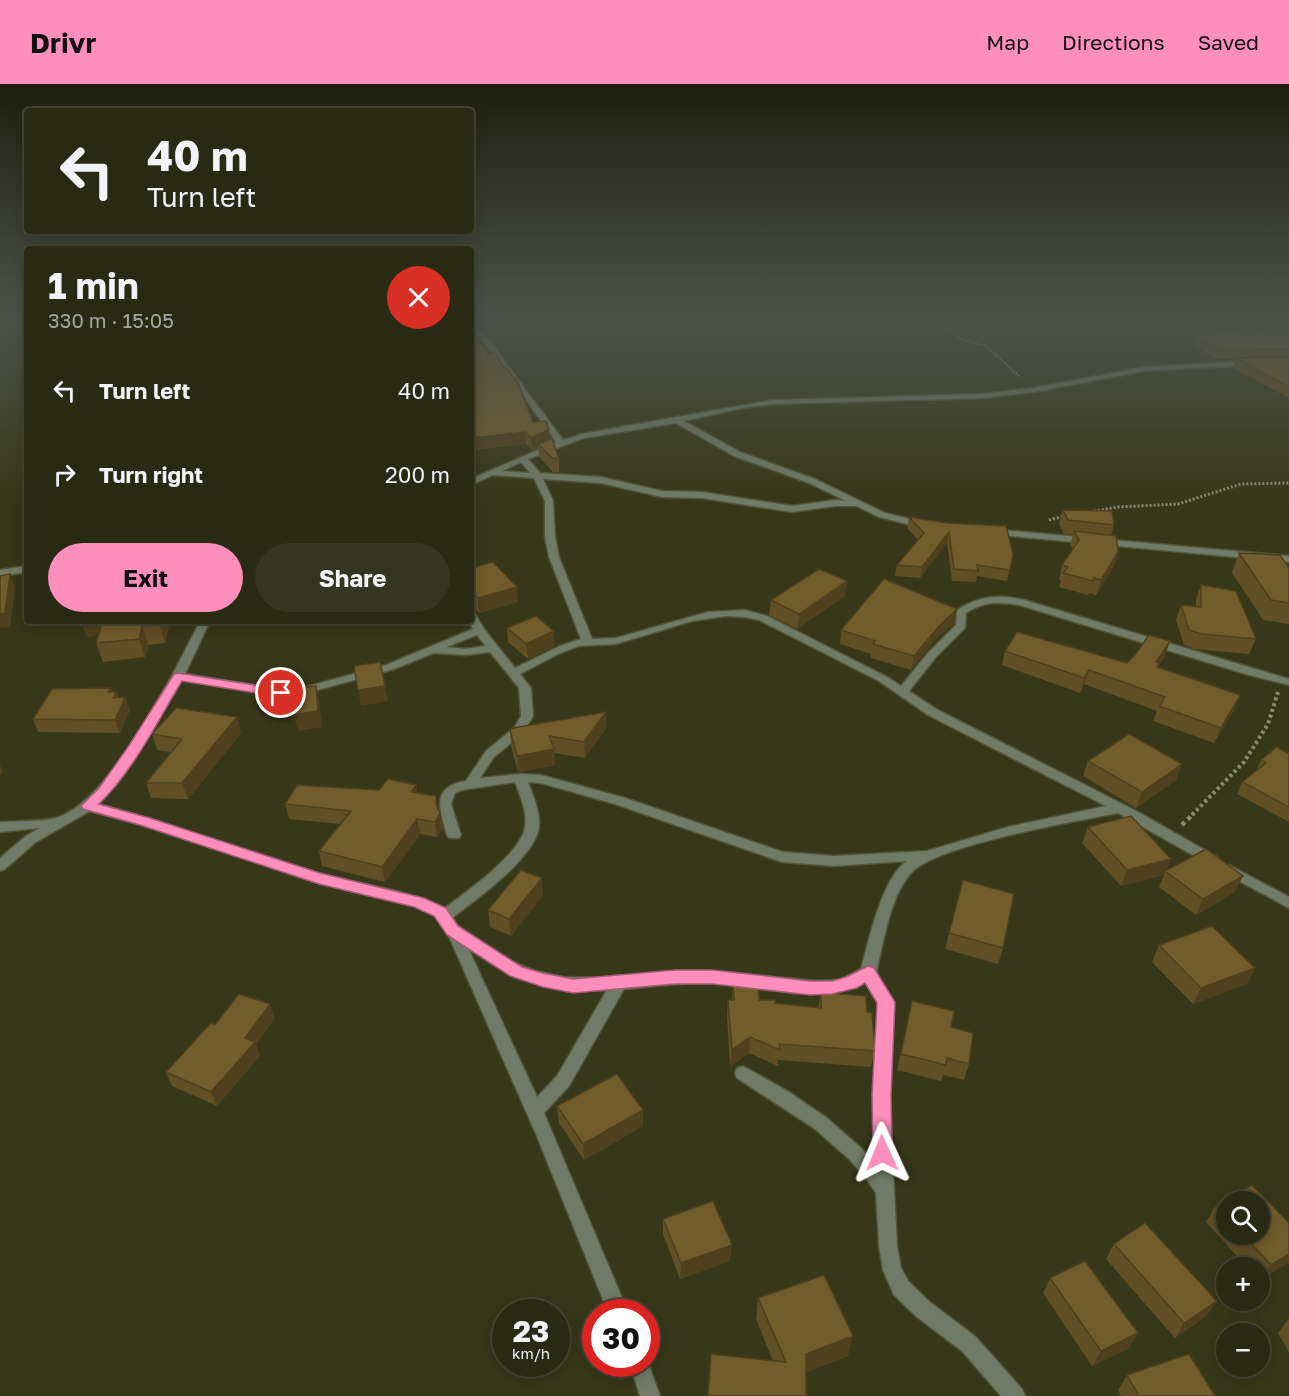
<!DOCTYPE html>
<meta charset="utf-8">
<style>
body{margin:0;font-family:"Golos Text",sans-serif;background:#353621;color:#f1f3f6;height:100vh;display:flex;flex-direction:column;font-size:22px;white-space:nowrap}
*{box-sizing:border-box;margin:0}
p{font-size:20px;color:#a5a7a0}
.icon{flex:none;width:33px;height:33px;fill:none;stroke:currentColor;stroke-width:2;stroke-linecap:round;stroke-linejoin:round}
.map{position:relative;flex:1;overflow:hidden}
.side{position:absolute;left:24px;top:162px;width:450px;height:378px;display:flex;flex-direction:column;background:#292a13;border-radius:6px;box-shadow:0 3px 15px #0003,0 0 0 2px #454633}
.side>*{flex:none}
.guide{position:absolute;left:24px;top:24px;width:450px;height:126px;border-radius:6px;box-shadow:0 3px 15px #0003,0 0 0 2px #454633;background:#292a13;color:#f1f3f6;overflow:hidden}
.tools{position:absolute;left:1216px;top:1107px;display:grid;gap:12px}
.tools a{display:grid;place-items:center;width:54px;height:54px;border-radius:50%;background:#292a13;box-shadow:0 3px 15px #0003,0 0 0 2px #454633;font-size:30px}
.speed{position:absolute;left:492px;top:1215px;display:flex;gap:12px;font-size:30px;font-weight:700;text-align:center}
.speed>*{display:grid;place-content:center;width:78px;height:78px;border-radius:50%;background:#292a13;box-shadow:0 3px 15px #0003,0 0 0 2px #454633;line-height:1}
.speed small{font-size:15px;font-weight:400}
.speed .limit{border:9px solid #d22;background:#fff;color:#111}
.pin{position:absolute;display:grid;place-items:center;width:51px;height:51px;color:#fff;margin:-26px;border:3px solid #fff;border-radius:50%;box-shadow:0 2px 6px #0007}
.me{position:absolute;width:66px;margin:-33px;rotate:359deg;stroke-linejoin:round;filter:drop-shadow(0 0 4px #0008)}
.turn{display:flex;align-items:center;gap:21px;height:126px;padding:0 24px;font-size:27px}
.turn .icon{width:78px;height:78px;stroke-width:2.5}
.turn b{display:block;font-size:42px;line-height:51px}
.round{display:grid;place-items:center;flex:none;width:63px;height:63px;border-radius:32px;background:#353621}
.overview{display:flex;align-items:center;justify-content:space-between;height:102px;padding:0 24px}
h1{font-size:36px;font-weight:700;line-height:45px}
.button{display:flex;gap:12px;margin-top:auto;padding:12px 24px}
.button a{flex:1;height:69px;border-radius:36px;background:#fe8ebb;color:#111;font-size:24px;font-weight:700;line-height:69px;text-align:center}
.button a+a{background:#353621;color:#f1f3f6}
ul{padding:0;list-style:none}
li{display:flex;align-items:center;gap:18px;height:84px;padding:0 24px}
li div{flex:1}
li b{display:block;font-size:22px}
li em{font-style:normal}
header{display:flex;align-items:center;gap:36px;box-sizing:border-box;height:84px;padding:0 30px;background:#fe8ebb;color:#111}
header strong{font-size:28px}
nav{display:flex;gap:33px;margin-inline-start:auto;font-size:21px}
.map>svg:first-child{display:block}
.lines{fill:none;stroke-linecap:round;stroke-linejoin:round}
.street-casing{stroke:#535437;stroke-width:3}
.path-far3{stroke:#8a8b72;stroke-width:2;stroke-dasharray:1.5 1.5;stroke-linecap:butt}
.path-far2{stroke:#8a8b72;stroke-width:3;stroke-dasharray:2 2;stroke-linecap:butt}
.path-far1{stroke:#8a8b72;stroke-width:4;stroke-dasharray:3 3;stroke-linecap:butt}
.path{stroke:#8a8b72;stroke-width:4.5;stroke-dasharray:4 4;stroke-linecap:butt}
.street{fill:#707b67;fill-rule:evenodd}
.wall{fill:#614f25;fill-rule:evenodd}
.shaded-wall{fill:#4f401e}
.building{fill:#715c2b;stroke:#4f401e;stroke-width:1.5}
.route{fill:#fe8ebb;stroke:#a55c7a;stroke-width:1.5}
</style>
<header>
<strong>Drivr</strong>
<nav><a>Map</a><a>Directions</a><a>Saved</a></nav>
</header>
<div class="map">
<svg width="1289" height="1312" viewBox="0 0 1289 1312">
<rect width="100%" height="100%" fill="#373819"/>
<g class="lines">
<defs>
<g id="street">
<path d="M 471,239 L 491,259 L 563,356 L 582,350 L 773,316 L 982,310 L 1034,304 L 1144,283 L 1249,277 L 1253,279 L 1249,281 L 1144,287 L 1034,308 L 982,314 L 773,320 L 742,324 L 684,337 L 740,368 L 815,395 L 885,429 L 926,439 L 928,441 L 923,444 L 879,433 L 857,422 L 835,422 L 792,428 L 702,414 L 662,413 L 601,399 L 543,395 L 553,417 L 555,453 L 559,473 L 592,555 L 616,554 L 708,528 L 745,526 L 767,532 L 887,593 L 901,602 L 928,569 L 956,541 L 957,526 C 979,512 999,510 1024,516 L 1289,595 L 1289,601 L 1249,591 L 1019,521 C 998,518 984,517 966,529 L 965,544 L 936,573 L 909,607 L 936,625 L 1140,729 L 1217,773 L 1219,776 L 1217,779 L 1207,779 L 1118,729 C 1077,737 935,761 911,789 C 889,815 884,857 876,889 L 894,918 L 890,1011 L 892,1069 L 897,1162 L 901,1184 L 908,1197 L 931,1219 L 976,1253 L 1022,1305 L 1025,1312 L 1001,1312 L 962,1267 L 917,1233 L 894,1211 L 883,1186 L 879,1162 L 876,1109 L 865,1093 L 849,1075 L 815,1045 L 737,994 L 735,989 L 737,984 L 743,982 L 789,1008 L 827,1034 L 861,1064 L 875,1079 L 874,1011 L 878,919 L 865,898 C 818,923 762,901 711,899 C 682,898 653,902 624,905 L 569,1002 L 544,1029 L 628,1228 L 608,1228 L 536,1050 L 447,848 L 435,832 L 414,822 L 319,799 L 142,741 L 90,727 L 36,758 L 5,785 L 0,787 L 0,774 L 26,752 L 40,744 L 0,748 L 0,738 C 15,737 47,738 59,733 C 114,712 174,589 200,537 L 210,537 L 185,590 L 281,606 L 302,604 L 386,581 L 473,545 L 469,537 L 471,537 L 471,529 L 475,530 L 484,545 L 515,584 L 560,562 L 581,555 L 549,473 L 545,453 L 545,417 L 534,394 L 493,391 L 471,401 L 471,395 L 556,358 L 487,261 L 471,245 ZM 676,339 L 734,372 L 809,399 L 846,417 L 835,416 L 792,422 L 702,408 L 662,407 L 601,393 L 540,389 L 528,375 L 584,354 ZM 521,378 L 530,389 L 502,387 ZM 726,532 L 745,533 L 759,536 L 879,597 L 928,631 L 1106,722 L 1008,743 L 927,767 L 834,772 L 783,768 L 625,714 L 541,691 L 520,690 L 480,694 L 494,673 L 523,649 L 533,632 L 531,604 L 520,590 L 560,569 L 579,562 L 616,560 L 692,537 ZM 477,551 L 486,562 L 465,565 L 446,563 ZM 490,568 L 519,604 L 521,632 L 514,644 L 486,667 L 466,697 C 430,703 440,725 447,751 L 449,754 L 459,754 L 461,751 L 451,720 L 455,709 L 462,706 L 515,698 C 520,712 528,729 525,743 C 521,770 466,808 445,824 C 406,806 363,801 322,790 C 246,769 173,740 98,720 C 133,687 156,637 181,596 L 281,612 L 303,610 L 394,585 L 434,569 L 465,571 ZM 528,698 L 541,699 L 615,720 L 782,778 L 834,782 L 907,777 C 882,793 869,857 861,885 L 840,896 L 815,897 L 712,887 L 624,892 L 620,891 L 605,894 L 563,893 L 535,887 L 513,878 L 458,842 L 452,834 C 477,815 533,775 539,744 C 541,729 533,712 528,698 ZM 468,864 C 515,896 551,908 607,906 L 557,992 L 537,1013 Z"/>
<polygon points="991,445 1289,472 1289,478 988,450 986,448"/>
<polygon points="27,482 27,488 0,492 0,486"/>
<polygon points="1229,781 1289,813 1289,824 1224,789 1222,786 1224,783"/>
<polygon points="646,1273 660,1312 640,1312 630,1280 646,1280"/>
</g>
</defs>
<use href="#street" class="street-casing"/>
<polyline class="path-far3" points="931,235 961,255 986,262 1020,293"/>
<g class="path-far2">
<polyline points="1090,428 1118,423 1178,420 1241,400 1289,399"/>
<polyline points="1049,436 1065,432"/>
</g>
<polyline class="path-far1" points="1192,731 1244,678 1268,640 1278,608"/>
<polyline class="path" points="1182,741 1194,729"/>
<use href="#street" class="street"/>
</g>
<g class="wall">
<polygon points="1270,252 1289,252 1289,314 1233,284 1235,275 1218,275 1193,262 1196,253"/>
<polygon points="533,338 550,356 559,375 559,388 553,388 539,373 538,363 532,366 526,360 471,366"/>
<polygon points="1063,426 1114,441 1111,451 1118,468 1114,482 1096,511 1090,509 1088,511 1059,503 1061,496 1059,496 1062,481 1073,466 1070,461 1073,451 1064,450 1059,440"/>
<polygon points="909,433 1013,470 1007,497 977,492 976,498 952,497 947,459 920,494 895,492 897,481 918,456 907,444"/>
<polygon points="1239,469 1289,484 1289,540 1263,536 1232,489"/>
<polygon points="471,484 518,518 479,529 471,520"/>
<polygon points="1201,501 1256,555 1249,570 1195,565 1184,561 1176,536 1181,521 1196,523 1196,515"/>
<polygon points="845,512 797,545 769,531 771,516"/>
<polygon points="957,525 954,539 936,555 911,586 871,574 871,570 840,560 841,546"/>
<polygon points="81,537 170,537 165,559 149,561 145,573 103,578 96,559 98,551 87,553"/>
<polygon points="507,544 555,562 528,575 508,558"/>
<polygon points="1005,567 1127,579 1165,572 1158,583 1240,611 1234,626 1214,659 1153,637 1157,627 1084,600 1080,609 1002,581"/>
<polygon points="111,604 113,608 116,608 118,613 125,613 130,626 120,649 38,648 33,635"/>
<polygon points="606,644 585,674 554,669 555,681 518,688 511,662 510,646"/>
<polygon points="241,649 188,715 151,714 146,699 171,668 157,666 152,650"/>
<polygon points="1289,670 1289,738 1237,710 1242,698 1256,687 1261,676"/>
<polygon points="1088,677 1182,680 1176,696 1136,724 1083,692"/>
<polygon points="416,701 417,709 436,712 443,744 437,753 420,750 385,798 322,782 319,767 340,740 289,735 285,720"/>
<polygon points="1088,743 1171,775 1166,787 1235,808 1196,831 1159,803 1164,791 1121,802 1082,759"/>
<polygon points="963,796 1003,864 998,880 945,865"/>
<polygon points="543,811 511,852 490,843 488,826"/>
<polygon points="1159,861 1255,884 1247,900 1193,920 1152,878"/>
<polygon points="733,902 759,916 775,919 818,924 821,908 867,928 875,967 871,983 778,976 778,982 749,969 730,982 727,932 728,916 732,916"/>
<polygon points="912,917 951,943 969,980 964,996 943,991 941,997 897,986"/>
<polygon points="275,934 256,960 260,972 217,1022 172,1002 166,988 215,941"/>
<polygon points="557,1022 643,1026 643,1042 584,1076 559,1039"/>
<path d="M 1252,1101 L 1289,1139 L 1289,1178 L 1260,1196 L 1260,1184 L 1248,1184 L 1206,1138 L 1215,1123 ZM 1227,1118 L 1260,1118 L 1260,1150 L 1227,1150 Z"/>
<polygon points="663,1135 730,1177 680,1195 663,1150"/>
<polygon points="1114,1160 1217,1217 1206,1232 1175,1254 1106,1175"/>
<polygon points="1050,1194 1129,1264 1092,1282 1043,1209"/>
<polygon points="758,1214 848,1272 806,1288 806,1312 708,1312 711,1270 773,1277 756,1235"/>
<polygon points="1289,1234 1289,1268 1278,1249"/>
<polygon points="1127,1291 1215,1312 1121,1312 1118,1306"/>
</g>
<g class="shaded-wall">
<polygon points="549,346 550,358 538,360 538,363 532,366 531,354"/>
<polygon points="525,348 526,360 471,366 471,354"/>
<polygon points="949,448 947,459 920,494 922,483"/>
<polygon points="1118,468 1114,482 1096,511 1101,496"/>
<polygon points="10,490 15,504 10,543 0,544 0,530"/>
<polygon points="847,497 845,512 797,545 799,530"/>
<polygon points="517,503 518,518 479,529 478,514"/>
<polygon points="957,525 954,539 936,555 911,586 914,572 939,542"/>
<polygon points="81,537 107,537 112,550 87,553"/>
<polygon points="159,537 170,537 165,559 159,541"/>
<polygon points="142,542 149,561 145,573 139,555"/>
<polygon points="554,547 555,562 528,575 526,560"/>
<polygon points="1170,557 1165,572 1159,581 1154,594 1156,578"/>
<polygon points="1089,586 1084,600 1080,609 1084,594"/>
<polygon points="316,602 319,617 322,643 298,647 294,631"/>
<polygon points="385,602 388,617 361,622 358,606"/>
<polygon points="111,604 114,612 116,608 121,621 125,613 130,626 120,649 115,636 108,608"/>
<polygon points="1240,611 1234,626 1214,659 1221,644"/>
<polygon points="606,628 606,644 585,674 584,658"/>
<polygon points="237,633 241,649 188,715 182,699"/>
<polygon points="554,665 555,681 518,688 517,672"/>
<polygon points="1182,680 1176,696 1136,724 1142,708"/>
<polygon points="0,681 3,687 0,694"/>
<polygon points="416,701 419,716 411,708"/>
<polygon points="436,712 443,744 437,753 435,738"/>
<polygon points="417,735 420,750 385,798 382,783"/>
<polygon points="1171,775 1164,791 1121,802 1127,786"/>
<polygon points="1243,792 1235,808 1196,831 1203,815"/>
<polygon points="542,794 543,811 511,852 509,835"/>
<polygon points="1255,884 1247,900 1193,920 1201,904"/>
<polygon points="270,920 275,934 256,960 260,972 217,1022 211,1008 245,954"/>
<polygon points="750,953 749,969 730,982 732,966"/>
<polygon points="643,1026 643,1042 584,1076 583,1060"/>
<polygon points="732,1161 730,1177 680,1195 681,1179"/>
<polygon points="1289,1170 1289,1178 1260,1196 1271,1181"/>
<polygon points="1217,1217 1206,1232 1175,1254 1184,1239"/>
<polygon points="1138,1249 1129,1264 1092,1282 1101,1267"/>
<polygon points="853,1252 848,1272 802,1290 806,1270"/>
</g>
<g class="building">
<polygon points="1250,243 1270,252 1289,252 1289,265 1221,266 1196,253"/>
<polygon points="471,248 488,270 496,269 504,284 507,284 518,299 533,338 546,337 549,346 531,354 525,348 471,354"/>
<polygon points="1289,273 1289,303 1236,274"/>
<polygon points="552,355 559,375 552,374 538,360"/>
<polygon points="1063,426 1112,427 1114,441 1068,436"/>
<polygon points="909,433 947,439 1006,442 1013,470 1010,486 977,481 978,487 954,485 949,448 922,483 897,481 924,449"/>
<polygon points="1074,447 1116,452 1118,468 1101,496 1094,494 1093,497 1063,489 1068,483 1062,481 1079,456"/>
<polygon points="1239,469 1280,471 1289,484 1289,519 1271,516"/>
<polygon points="493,478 517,503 478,514 471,507 471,484"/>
<polygon points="819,485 847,497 799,530 771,516"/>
<polygon points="10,490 5,529 0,530 0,492"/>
<polygon points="884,495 957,525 939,542 914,572 873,560 875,557 841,546"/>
<polygon points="1201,501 1236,507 1256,555 1201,550 1189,546 1181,521 1201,523"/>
<polygon points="536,532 554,547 526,560 507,544"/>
<polygon points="103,537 159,537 159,541 142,542 139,555 96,559"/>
<polygon points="1017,548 1127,579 1135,571 1149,551 1170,557 1156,578 1159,579 1157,583 1240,611 1221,644 1159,622 1165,613 1089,586 1084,594 1005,567"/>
<polygon points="380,578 385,602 358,606 354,582"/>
<polygon points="316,602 318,627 294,631 292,605"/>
<polygon points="111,604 108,608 116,608 113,614 125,613 115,636 33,635 52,605"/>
<polygon points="176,624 237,633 182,699 146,699 182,655 152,650"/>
<polygon points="606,628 584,658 549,652 554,665 517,672 510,646 513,644"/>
<polygon points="1129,650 1182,680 1142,708 1088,677"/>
<polygon points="1277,663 1289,670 1289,723 1242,698 1266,679 1261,676"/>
<polygon points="388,695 416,701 411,708 436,712 436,720 440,729 435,738 417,735 382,783 319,767 351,727 285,720 297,701 379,706"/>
<polygon points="1131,732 1171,775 1127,786 1088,743"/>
<polygon points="1206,765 1243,792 1203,815 1165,787"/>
<polygon points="521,786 542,794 509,835 488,826"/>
<polygon points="963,796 1014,810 1003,864 949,849"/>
<polygon points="1212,842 1255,884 1201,904 1159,861"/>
<polygon points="733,902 758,902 759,916 775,916 775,919 821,924 821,908 866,912 867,928 872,929 875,967 779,960 780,966 750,953 732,966 728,916 734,916"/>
<polygon points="239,910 270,920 245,954 255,958 211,1008 166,988 211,939 215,941"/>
<polygon points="912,917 954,927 951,943 973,949 969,980 947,974 946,981 901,970"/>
<polygon points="617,990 643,1026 583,1060 557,1022"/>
<polygon points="1252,1101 1289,1139 1289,1170 1271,1181 1242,1150 1260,1150 1260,1118 1227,1118 1227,1135 1215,1123"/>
<polygon points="713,1117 732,1161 681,1179 663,1135"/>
<polygon points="1145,1139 1217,1217 1184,1239 1114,1160"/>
<polygon points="1085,1177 1138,1249 1101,1267 1050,1194"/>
<polygon points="824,1191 853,1252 806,1270 806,1312 708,1312 711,1270 786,1278 758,1214"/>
<polygon points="1189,1270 1215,1312 1139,1312 1127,1291"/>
</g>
<linearGradient id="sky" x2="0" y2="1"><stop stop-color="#1e1f0e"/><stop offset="0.56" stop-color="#4d5349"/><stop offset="1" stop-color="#4d5349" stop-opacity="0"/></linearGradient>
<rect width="1289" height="419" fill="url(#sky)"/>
<path class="route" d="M 178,589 L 281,605 L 288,609 L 281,613 L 182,597 C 157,638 134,686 99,720 L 150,734 L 320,789 L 424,814 L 446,824 L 458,842 L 522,883 L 543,889 L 573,895 L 675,886 L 713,886 L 810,897 L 832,897 L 846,893 L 868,882 L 874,884 L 895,918 L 891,1011 L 892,1069 L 889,1075 L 882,1078 L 875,1075 L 873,1069 L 872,1011 L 877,919 L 865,899 L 857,904 L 832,910 L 810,911 L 713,900 L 675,900 L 573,909 L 543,903 L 510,892 L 447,851 L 434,832 L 414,823 L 319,800 L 140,741 L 83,725 L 81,722 L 99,704 L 128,663 L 174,590 Z"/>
</svg>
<div class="tools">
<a><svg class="icon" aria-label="search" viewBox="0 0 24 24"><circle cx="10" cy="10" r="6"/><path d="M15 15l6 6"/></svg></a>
<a>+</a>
<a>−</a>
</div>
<div class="speed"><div>23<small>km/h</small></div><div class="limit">30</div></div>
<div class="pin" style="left:281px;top:609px;background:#d93025"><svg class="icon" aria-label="arrive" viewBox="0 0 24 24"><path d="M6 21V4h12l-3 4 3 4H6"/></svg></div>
<svg class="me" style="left:882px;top:1069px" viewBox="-20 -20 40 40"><path d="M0-17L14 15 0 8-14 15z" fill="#fe8ebb" stroke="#fff" stroke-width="4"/></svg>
<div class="guide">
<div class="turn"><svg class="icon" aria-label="left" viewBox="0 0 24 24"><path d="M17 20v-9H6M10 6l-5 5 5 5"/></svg><div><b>40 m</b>Turn left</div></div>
</div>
<section class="side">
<div class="overview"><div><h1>1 min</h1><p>330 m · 15:05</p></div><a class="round" style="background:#d93025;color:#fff"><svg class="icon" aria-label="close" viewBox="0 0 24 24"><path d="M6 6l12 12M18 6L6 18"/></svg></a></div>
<ul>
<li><svg class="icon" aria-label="left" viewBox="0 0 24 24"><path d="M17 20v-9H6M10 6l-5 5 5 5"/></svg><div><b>Turn left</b></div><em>40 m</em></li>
<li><svg class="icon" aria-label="right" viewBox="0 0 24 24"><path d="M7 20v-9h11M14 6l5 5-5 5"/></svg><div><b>Turn right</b></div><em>200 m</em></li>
</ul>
<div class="button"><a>Exit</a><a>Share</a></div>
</section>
</div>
